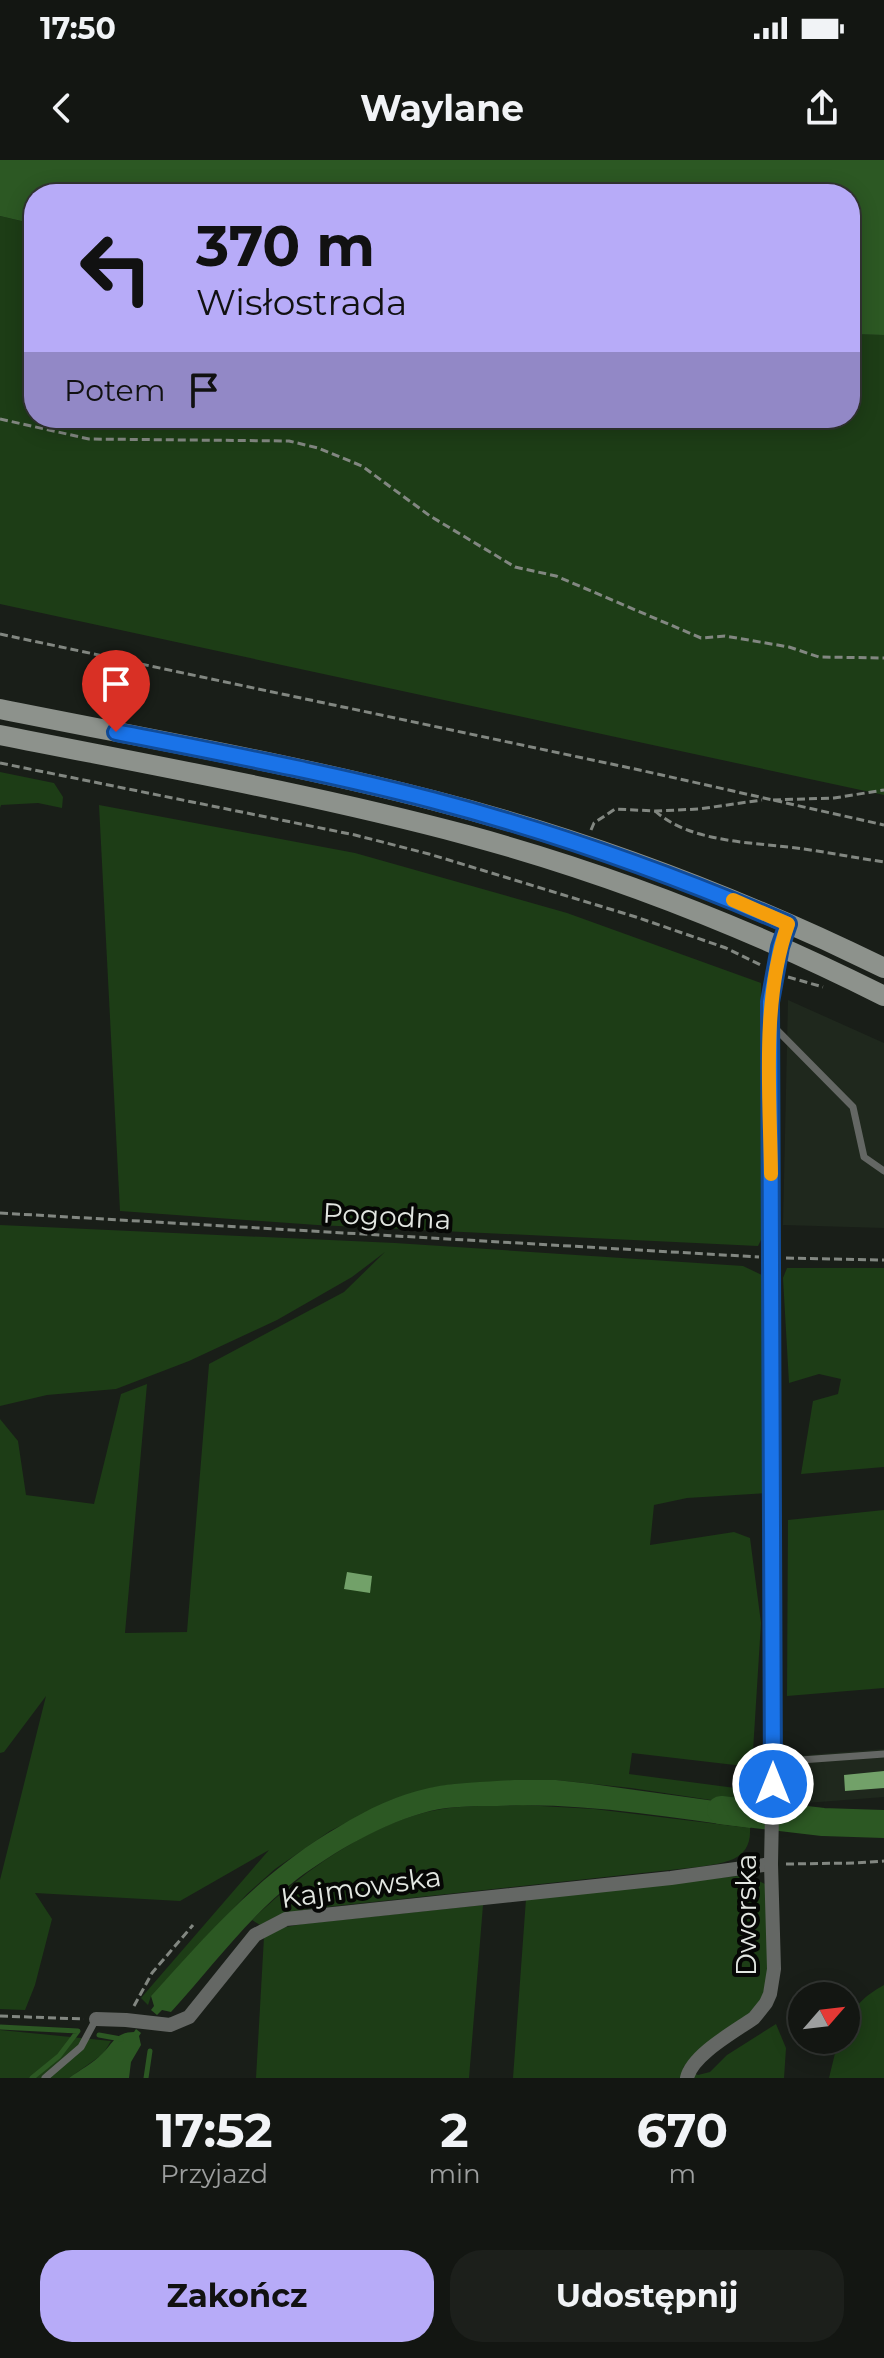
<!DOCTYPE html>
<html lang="pl">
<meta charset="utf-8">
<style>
body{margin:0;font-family:Montserrat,sans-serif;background:#1c1f1b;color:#f1f3f6;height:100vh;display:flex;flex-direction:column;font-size:30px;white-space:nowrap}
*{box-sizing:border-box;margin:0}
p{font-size:26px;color:#9d9f9f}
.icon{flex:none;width:44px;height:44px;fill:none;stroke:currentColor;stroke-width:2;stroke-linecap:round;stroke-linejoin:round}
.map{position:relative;height:1918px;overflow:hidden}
.sheet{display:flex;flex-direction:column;background:#131612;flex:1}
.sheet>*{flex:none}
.top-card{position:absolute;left:24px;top:24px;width:836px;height:244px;border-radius:32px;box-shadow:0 4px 20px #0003,0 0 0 2px #323532;background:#b7abf8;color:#111;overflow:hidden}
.needle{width:52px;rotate:62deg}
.fabs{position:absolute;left:788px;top:1822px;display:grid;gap:16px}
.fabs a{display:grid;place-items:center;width:72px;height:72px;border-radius:50%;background:#131612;box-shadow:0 4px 20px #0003,0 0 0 2px #323532;font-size:40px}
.pin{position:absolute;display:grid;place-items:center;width:68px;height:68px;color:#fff;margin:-82px -34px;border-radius:50% 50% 50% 0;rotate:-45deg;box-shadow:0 0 8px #0007}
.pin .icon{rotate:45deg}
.me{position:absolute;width:88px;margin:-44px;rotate:0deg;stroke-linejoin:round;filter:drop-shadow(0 0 6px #0008)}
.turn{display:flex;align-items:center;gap:28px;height:168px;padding:0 40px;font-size:36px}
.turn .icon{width:104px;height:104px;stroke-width:2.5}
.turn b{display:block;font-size:56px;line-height:68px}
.then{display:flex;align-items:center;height:76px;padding:0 40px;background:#0003;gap:16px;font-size:30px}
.eta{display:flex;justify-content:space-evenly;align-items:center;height:136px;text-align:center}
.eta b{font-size:48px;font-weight:700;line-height:56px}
.primary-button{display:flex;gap:16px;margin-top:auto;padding:16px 40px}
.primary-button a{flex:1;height:92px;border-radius:32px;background:#b7abf8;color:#111;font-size:32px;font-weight:700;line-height:92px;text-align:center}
.primary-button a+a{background:#1c1f1b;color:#f1f3f6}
.status{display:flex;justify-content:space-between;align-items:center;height:56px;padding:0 40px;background:#131612;direction:ltr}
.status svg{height:22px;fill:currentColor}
header{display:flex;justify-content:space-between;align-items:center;height:104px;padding:0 40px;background:#131612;font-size:36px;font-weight:700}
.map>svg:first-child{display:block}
.built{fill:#1f281d}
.green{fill:#1d3d16}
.water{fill:#2c5823}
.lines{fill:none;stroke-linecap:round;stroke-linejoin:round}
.stream{stroke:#2c5823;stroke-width:5}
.river{stroke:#2c5823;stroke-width:28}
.building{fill:#72a169}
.path{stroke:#828781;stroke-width:3;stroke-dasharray:8 4;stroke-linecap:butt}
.service{stroke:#646764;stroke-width:7}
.minor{stroke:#646764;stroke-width:14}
.secondary{stroke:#8d928c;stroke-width:20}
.route-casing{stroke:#114b97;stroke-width:20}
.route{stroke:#1a73e8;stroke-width:14}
.slow{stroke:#f59e0b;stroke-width:14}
.labels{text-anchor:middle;stroke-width:8;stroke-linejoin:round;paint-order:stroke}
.street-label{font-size:28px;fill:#e2e6e1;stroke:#060705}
</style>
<div class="status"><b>17:50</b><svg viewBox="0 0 49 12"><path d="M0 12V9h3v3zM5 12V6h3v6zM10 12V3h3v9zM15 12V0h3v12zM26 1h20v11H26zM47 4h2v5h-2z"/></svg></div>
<header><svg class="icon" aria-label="back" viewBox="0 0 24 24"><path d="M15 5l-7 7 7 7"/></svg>Waylane<svg class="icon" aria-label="share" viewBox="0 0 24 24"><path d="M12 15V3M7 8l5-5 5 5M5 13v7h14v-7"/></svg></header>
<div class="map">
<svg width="884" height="1918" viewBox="0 0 884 1918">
<rect width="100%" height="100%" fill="#191e18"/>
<g class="built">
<polygon points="788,840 884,883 884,1068 783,1065"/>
<polygon points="884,1589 884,1637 780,1645 780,1597"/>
</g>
<g class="green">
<polygon points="0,56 34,64 34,258 850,258 850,174 884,175 884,635 0,444"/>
<polygon points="0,612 54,623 63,637 62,648 38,643 1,645 0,648"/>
<polygon points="99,645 355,693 567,753 761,823 761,1080 758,1086 317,1065 120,1051"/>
<polygon points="0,1065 395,1083 743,1106 764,1116 766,1333 687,1338 654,1345 650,1385 734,1372 750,1378 761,1463 752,1607 632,1593 629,1614 758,1631 751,1646 631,1628 556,1620 454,1624 431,1628 393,1639 330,1671 275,1709 247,1734 151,1836 148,1845 141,1838 269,1690 180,1741 35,1733 52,1759 35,1825 25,1850 0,1849 0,1720 46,1536 4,1592 0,1593 0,1259 18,1281 26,1335 94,1344 121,1234 147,1224 125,1473 187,1472 209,1204 344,1132 385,1092 352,1117 277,1160 189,1201 116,1229 47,1235 0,1246"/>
<polygon points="787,1108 884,1108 884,1307 801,1314 813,1241 838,1234 841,1219 819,1214 789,1223 783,1118"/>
<polygon points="884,1350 884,1528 787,1536 788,1360"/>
<path d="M 523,1645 L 594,1649 L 750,1668 C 752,1701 724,1703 698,1707 L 308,1749 L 277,1756 L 260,1765 L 252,1760 C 303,1711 377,1657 449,1648 C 473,1645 499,1646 523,1645 Z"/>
<path d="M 746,1715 L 765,1724 L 767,1731 C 767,1758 772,1810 763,1834 C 760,1842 755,1848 748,1855 L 692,1896 L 683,1908 L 698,1915 L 710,1912 L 727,1895 L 776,1864 L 786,1888 L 784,1918 L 513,1918 L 526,1739 Z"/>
<polygon points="483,1745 469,1918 256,1918 264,1777 281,1768 302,1764"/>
<path d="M 884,1825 L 884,1918 L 829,1918 L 838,1881 L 846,1880 C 846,1852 861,1838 884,1825 Z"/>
<polygon points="0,1870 111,1881 103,1894 69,1918 0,1918"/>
</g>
<g class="water">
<polygon points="0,0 884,0 884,175 850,174 850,34 34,34 34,64 0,56"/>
<path d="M 514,1620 L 556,1620 L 592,1624 L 751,1646 L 759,1655 L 758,1660 L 750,1668 C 666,1657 581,1642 497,1646 C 474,1646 452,1646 430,1651 C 383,1663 335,1691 296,1720 C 247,1758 212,1807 171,1852 L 162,1850 L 157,1855 L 151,1850 L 154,1846 L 151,1836 C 210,1771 263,1710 340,1666 C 368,1649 397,1635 429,1628 C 457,1622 486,1622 514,1620 Z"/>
<path d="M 136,1869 L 141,1873 L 139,1876 L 141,1885 L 131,1902 L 129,1918 L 69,1918 C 80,1910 93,1903 102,1894 C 113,1883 116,1872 134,1872 Z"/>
</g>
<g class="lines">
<g class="stream">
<polyline points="0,1867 78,1871 59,1896 32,1918"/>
<polyline points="99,1875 121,1879"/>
<polyline points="146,1918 150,1891"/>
</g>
<polyline class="river" points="721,1650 823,1662 884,1664"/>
</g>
<g class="building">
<polygon points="347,1412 372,1416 370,1433 344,1429"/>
<polygon points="884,1611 884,1628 845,1631 844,1615"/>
</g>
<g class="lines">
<g class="path">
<polyline points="0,259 89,279 289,281 318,288 362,306 430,356 515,407 556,416 701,478 725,476 789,487 819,497 884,498"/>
<polyline points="0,474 644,611 884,665"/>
<polyline points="0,603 355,675 429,694 636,757 726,788 763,806"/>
<polyline points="773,640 834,638 884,630"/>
<path d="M 655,651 C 692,684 757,682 804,689 C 831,693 857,698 884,702"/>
<polyline points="591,670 594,663 615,649 655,651 699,649 762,640"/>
<polyline points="788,817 823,827"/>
<polyline points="0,1053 759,1097"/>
<polyline points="786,1098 884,1100"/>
<polyline points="786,1704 856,1703 884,1701"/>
<polyline points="134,1846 152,1813 193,1765"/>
<polyline points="0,1856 84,1859"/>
</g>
<g class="service">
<polyline points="772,865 853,947 864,997 884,1011"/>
<polyline points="773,1602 884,1594"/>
<polyline points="45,1918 81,1887 96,1859"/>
</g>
<g class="minor">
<polyline points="96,1859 126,1860 170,1865 189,1857 255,1775 286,1759 671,1718 771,1704"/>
<path d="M 687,1918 C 692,1895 734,1872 754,1858 L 766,1843 L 770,1834 L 774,1809 L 771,1704 L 773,1602 L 770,842 L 780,787"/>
</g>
<g class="secondary">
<path d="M 0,549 C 144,578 289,603 432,640 C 588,680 739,737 884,808"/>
<path d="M 0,575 C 156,606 313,634 467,675 C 611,714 751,769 884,836"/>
</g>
</g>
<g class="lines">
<defs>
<path id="route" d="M 116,572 C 222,593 328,613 432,640 C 554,672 672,714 788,764 L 780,787 L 770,842 L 773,1624"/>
</defs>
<use href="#route" class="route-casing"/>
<use href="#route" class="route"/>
<path class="slow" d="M 733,740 L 788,764 C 761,841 770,933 771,1014"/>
</g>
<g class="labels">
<g class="street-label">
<text transform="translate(387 1056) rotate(3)" y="10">Pogodna</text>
<text transform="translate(361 1727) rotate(-8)" y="10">Kajmowska</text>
<text transform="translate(746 1755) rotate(-90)" y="10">Dworska</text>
</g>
</g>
</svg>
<div class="fabs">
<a><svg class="needle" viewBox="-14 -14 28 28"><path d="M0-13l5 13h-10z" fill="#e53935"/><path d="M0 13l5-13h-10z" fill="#9d9f9f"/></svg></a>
</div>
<div class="pin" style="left:116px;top:572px;background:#d93025"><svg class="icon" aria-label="arrive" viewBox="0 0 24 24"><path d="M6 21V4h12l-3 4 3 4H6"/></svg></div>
<svg class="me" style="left:773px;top:1624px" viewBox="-20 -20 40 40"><circle r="17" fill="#1a73e8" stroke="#fff" stroke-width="3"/><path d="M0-11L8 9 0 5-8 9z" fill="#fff"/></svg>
<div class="top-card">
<div class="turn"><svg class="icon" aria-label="left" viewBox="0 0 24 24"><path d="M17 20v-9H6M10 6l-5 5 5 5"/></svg><div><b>370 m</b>Wisłostrada</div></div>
<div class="then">Potem<svg class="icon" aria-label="arrive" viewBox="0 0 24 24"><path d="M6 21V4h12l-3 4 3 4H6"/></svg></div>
</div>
</div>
<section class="sheet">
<div class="eta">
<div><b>17:52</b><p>Przyjazd</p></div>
<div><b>2</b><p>min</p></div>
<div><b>670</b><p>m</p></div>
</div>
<div class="primary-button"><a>Zakończ</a><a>Udostępnij</a></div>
</section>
